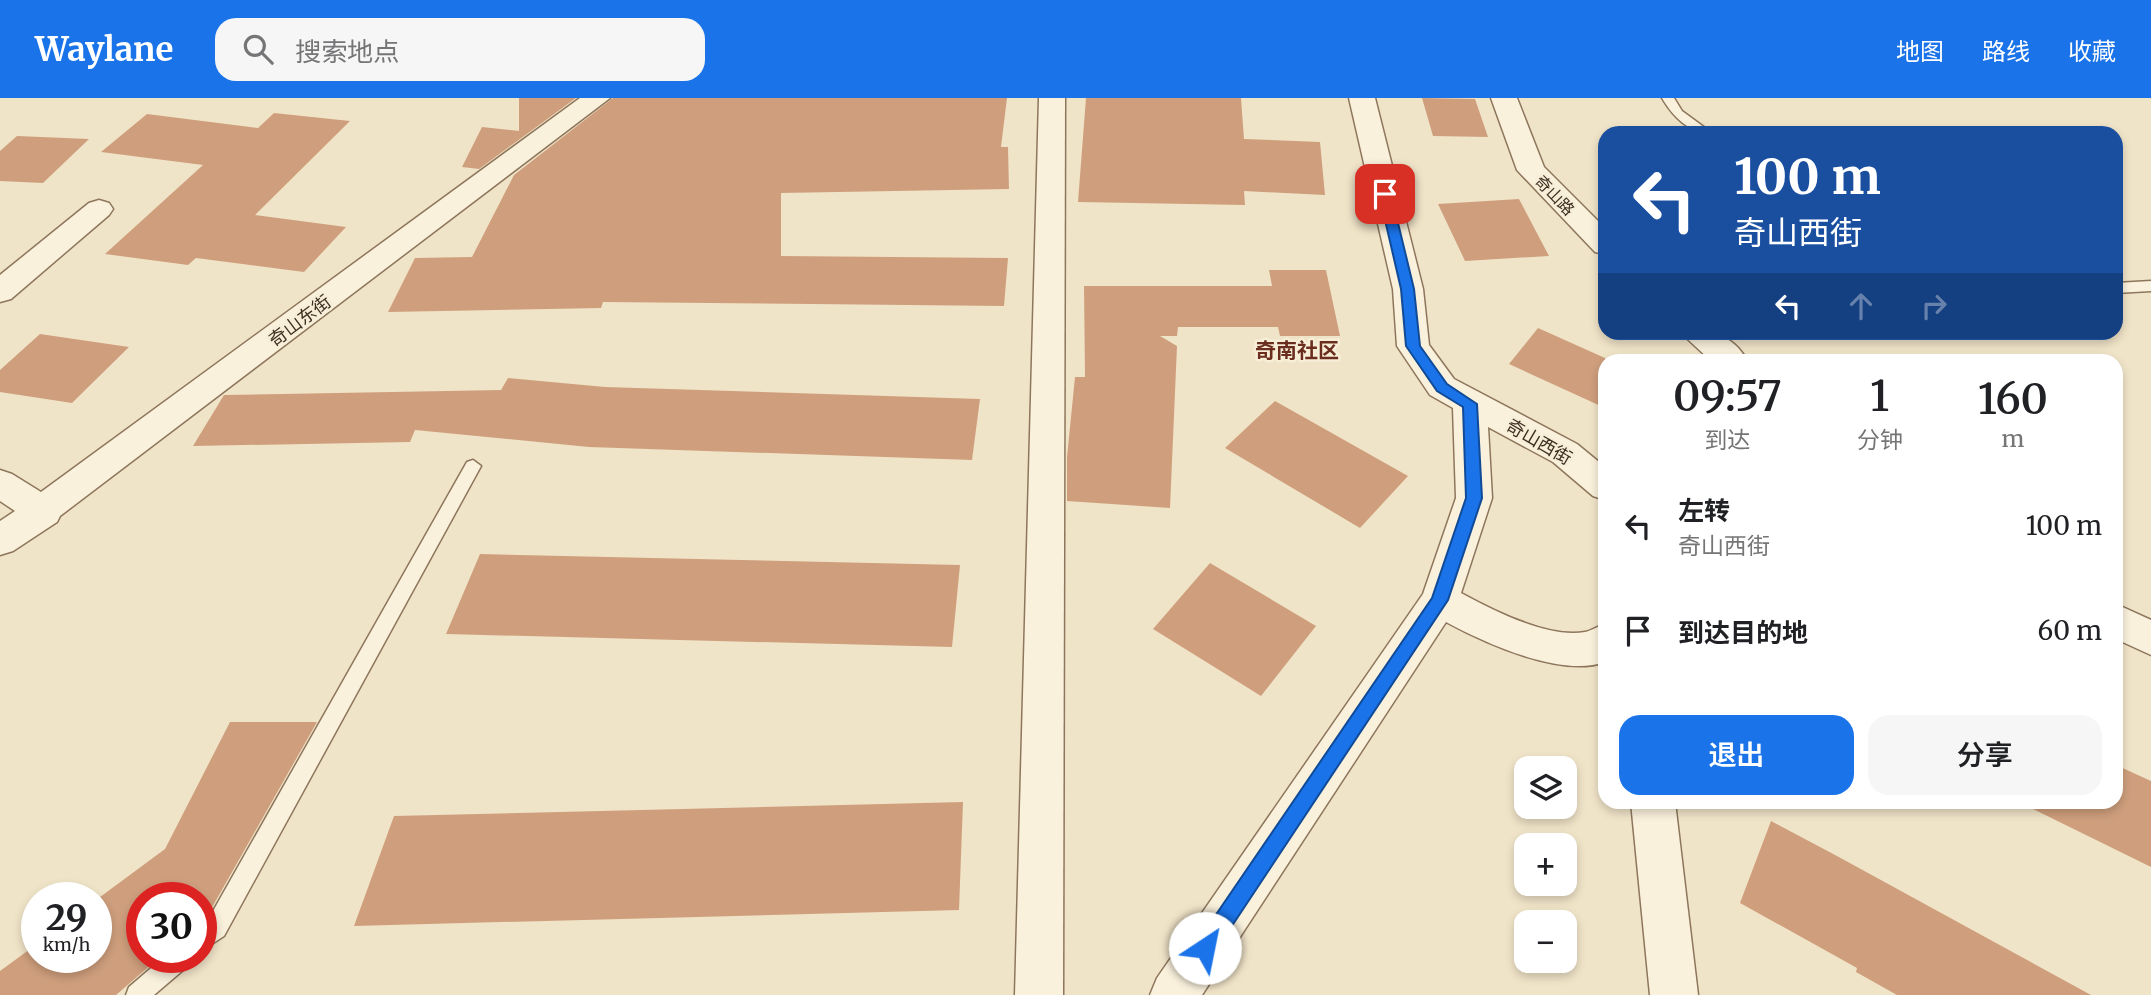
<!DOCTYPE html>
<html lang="zh">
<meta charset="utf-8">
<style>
body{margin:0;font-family:Merriweather,"Noto Sans SC",serif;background:#f6f6f6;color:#202124;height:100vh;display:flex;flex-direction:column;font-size:26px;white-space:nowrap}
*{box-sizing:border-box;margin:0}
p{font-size:23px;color:#757577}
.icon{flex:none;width:38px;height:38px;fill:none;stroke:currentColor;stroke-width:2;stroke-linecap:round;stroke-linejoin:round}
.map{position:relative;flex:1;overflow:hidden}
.side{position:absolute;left:1598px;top:256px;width:525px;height:455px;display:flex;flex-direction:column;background:#fff;border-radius:21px;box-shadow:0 4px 10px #0003}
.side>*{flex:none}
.guide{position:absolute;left:1598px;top:28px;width:525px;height:214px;border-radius:21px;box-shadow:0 4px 10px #0003;background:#1a4fa0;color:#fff;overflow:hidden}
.controls{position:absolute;left:1514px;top:658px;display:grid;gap:14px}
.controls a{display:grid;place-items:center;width:63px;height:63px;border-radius:14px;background:#fff;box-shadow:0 4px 10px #0003;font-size:35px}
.speed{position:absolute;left:21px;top:784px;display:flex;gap:14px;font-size:35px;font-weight:700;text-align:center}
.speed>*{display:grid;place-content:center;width:91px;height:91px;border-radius:50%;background:#fff;box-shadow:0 4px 10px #0003;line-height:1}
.speed small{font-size:18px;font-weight:400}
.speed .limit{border:10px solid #d22;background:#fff;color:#111}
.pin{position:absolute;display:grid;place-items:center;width:60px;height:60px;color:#fff;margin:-30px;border-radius:14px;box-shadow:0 4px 10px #0006}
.me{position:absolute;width:77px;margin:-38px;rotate:34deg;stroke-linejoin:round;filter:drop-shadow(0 0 5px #0008)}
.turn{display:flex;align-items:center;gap:24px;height:147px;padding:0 21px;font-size:32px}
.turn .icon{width:91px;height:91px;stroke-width:2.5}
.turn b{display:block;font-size:49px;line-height:60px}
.lanes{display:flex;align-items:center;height:66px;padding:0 21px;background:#0003;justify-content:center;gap:35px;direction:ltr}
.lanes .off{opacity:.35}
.eta{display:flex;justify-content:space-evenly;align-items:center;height:119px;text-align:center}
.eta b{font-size:42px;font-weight:600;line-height:49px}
.button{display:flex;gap:14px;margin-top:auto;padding:14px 21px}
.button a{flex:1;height:80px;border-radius:21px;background:#1a73e8;color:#fff;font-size:28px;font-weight:600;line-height:80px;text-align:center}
.button a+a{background:#f6f6f6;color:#202124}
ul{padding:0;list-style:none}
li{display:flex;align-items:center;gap:21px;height:105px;padding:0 21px}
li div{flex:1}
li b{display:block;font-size:26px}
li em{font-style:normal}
header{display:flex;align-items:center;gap:42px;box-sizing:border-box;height:98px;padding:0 35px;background:#1a73e8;color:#fff}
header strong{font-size:33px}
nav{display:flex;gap:38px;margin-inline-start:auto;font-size:24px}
.search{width:490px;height:63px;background:#f6f6f6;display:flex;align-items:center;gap:18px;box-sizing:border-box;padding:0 24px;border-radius:21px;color:#757577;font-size:26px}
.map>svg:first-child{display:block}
.building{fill:#cf9f7d}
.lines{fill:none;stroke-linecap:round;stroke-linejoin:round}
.service-casing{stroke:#8d765c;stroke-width:3}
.minor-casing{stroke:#8d765c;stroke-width:3}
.service{fill:#faf1dc;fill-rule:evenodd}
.minor{fill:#faf1dc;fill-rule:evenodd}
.route{fill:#1a73e8;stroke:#114b97;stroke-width:2}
.labels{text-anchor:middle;stroke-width:5;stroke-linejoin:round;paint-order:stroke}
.far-street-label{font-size:16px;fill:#3d2e20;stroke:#f7eed8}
.street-label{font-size:18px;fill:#3d2e20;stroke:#f7eed8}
.quarter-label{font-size:21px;font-weight:bold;fill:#6b2e1e;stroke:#f7eed8}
</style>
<header>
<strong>Waylane</strong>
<div class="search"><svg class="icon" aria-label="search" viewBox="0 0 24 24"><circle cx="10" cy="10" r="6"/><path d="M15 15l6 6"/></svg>搜索地点</div>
<nav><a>地图</a><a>路线</a><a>收藏</a></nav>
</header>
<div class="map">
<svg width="2151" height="897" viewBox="0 0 2151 897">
<rect width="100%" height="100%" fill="#f0e4c8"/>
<g class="building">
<polygon points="519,0 576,0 479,71 462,69 482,29 519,33"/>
<polygon points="613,0 1007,0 1001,49 1008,49 1009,91 781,95 781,158 1008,160 1004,208 603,204 601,210 388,214 415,160 472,159 514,77"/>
<polygon points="1086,0 1241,0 1244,41 1320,44 1325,97 1244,93 1245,107 1078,104"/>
<polygon points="1422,0 1475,1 1488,39 1433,38"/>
<polygon points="274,15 350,23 255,117 346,129 304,174 196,160 188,167 105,156 203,67 101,54 147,16 258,30"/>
<polygon points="17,38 89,41 43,85 0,83 0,53"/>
<polygon points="1519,101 1549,158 1465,163 1438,106"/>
<polygon points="1269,172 1326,172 1340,238 1280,238 1278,229 1178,229 1177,238 1160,238 1177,248 1170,410 1067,403 1067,359 1075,279 1085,279 1084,188 1272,188"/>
<polygon points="1538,230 1605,260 1605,310 1509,266"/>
<polygon points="40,236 129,249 72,305 0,294 0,272"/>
<polygon points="508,280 605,289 980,301 972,362 589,349 415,332 410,344 193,348 224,297 501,292"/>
<polygon points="1275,303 1408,378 1360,430 1225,350"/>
<polygon points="480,456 960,467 952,549 446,536"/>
<polygon points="1210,465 1316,528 1261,598 1153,531"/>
<polygon points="230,624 317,624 206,820 201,824 201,800 142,800 142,859 160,859 116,897 0,897 0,873 37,846 37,859 96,859 96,802 165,751"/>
<polygon points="2116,667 2151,683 2151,769 2019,704 2116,704"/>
<polygon points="963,704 959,812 354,828 394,718"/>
<polygon points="1771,723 1837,758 2091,897 1897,897 1856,874 1857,870 1740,805"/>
</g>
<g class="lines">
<defs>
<g id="service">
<path d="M 1662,0 L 1674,0 L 1682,13 L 1712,35 C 1689,35 1674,20 1662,0 Z"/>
<polygon points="2151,183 2151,193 2116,195 2116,185"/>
<polygon points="473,362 481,368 224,838 201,853 201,828 208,822 467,364"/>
<polygon points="164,859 192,859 189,867 154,897 126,897 129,889"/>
</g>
<g id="minor">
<polygon points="580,0 610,0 60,418 57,424 13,453 0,457 0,423 15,413 0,403 0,372 12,376 41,394"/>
<polygon points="1039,0 1065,0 1063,897 1015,897"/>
<path d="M 1349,0 L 1375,0 L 1423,191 L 1429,247 L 1454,281 L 1577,346 L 1605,369 L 1605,402 L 1593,398 L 1553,364 L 1488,329 L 1492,400 L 1461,495 C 1492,512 1549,541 1585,534 C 1591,533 1598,528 1605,526 L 1605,564 C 1561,580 1485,545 1446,524 L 1202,897 L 1150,897 L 1157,880 L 1423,496 L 1456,400 L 1453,310 L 1430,297 L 1397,248 L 1393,191 Z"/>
<polygon points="1491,0 1517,0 1544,69 1605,130 1605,156 1595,154 1517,72"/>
<polygon points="99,102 109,105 113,111 109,117 11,201 0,204 0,177 89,105"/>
<path d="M 1680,234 C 1709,234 1730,233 1747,262 L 1710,262 Z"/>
<polygon points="2116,506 2151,522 2151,557 2116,541"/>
<polygon points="1631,704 1675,704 1698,897 1650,897"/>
</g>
</defs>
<use href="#service" class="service-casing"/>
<use href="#minor" class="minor-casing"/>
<use href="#service" class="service"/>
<use href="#minor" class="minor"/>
</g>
<polygon class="route" points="1385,92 1391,96 1414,191 1420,248 1447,286 1477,306 1482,400 1448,502 1212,858 1205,861 1198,858 1195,850 1198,843 1432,500 1466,400 1463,309 1437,293 1406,248 1401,191 1379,96"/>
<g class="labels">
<g class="far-street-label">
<text transform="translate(1555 97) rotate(46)" y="6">奇山路</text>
</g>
<g class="street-label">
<text transform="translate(300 223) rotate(-37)" y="6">奇山东街</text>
<text transform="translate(1539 344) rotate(30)" y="6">奇山西街</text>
</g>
<g class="quarter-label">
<text x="1297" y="260">奇南社区</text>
</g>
</g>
</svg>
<div class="controls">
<a><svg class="icon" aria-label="layers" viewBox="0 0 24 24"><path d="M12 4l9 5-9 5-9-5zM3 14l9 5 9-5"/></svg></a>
<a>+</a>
<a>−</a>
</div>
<div class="speed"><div>29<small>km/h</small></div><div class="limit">30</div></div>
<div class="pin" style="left:1385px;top:96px;background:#d93025"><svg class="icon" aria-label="arrive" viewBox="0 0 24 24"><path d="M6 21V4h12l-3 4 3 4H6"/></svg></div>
<svg class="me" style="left:1205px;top:850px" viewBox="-20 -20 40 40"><circle r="19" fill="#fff"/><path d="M0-13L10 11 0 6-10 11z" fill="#1a73e8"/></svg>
<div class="guide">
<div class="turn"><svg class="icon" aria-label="left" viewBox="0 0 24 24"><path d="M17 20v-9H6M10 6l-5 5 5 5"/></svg><div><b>100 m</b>奇山西街</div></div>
<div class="lanes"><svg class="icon" aria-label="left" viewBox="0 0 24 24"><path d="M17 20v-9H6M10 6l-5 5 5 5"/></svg><svg class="icon off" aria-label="ahead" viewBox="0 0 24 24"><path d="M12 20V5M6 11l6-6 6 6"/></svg><svg class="icon off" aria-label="right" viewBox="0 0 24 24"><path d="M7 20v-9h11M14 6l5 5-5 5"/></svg></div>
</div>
<section class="side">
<div class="eta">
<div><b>09:57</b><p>到达</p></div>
<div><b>1</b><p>分钟</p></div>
<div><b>160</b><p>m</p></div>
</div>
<ul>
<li><svg class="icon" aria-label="left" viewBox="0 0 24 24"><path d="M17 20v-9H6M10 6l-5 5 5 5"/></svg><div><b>左转</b><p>奇山西街</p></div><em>100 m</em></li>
<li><svg class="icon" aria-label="arrive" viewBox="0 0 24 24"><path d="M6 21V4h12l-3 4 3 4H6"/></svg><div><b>到达目的地</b></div><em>60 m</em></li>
</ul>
<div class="button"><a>退出</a><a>分享</a></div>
</section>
</div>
